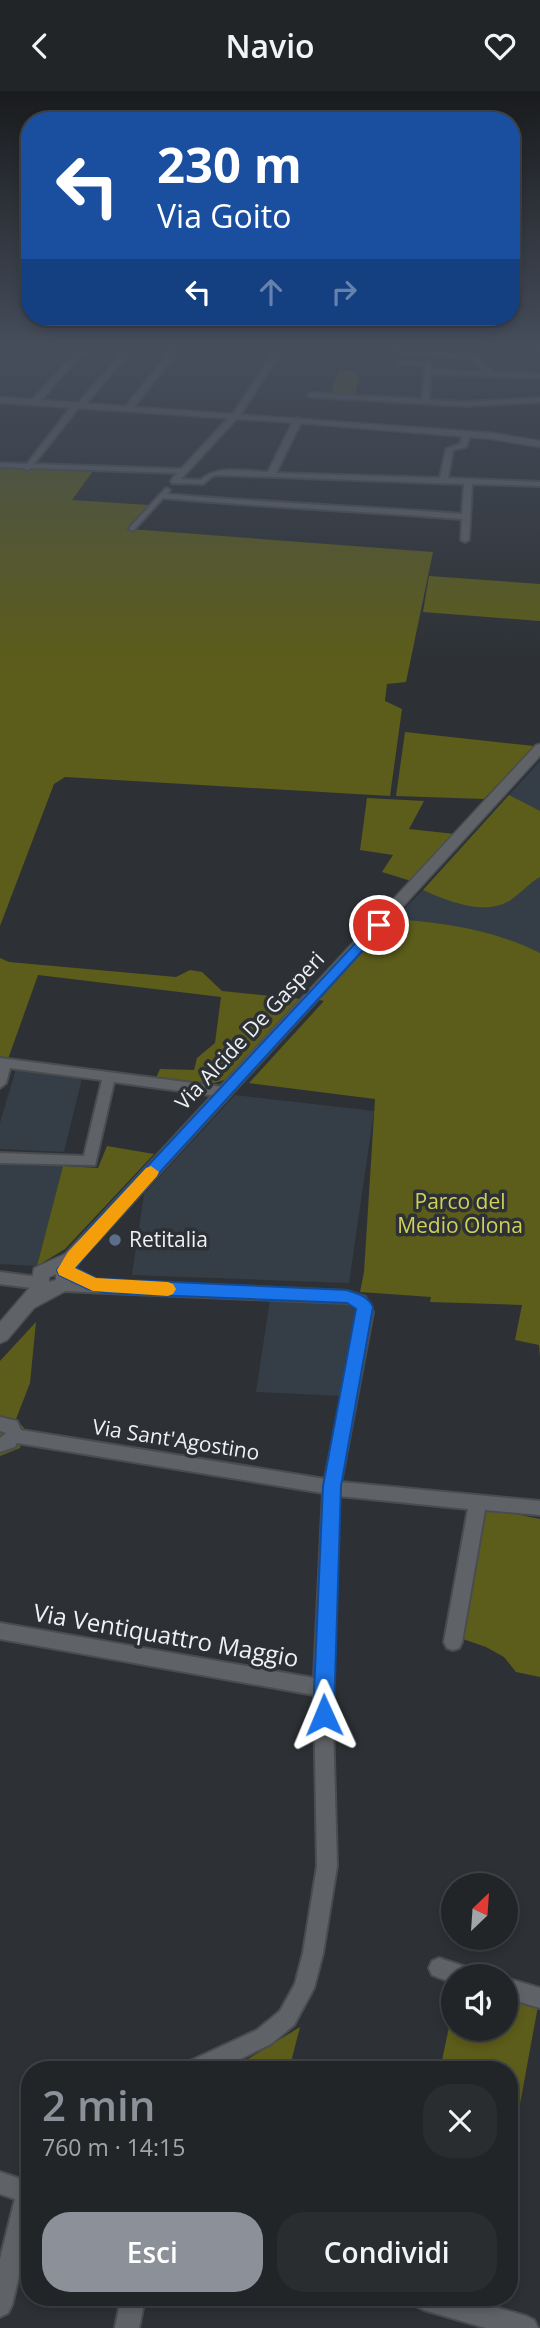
<!DOCTYPE html>
<html lang="it">
<meta charset="utf-8">
<style>
body{margin:0;font-family:"Open Sans",sans-serif;background:#2a2d30;color:#f1f3f6;height:100vh;display:flex;flex-direction:column;font-size:26px;white-space:nowrap}
*{box-sizing:border-box;margin:0}
p{font-size:23px;color:#a2a5a8}
.icon{flex:none;width:38px;height:38px;fill:none;stroke:currentColor;stroke-width:2;stroke-linecap:round;stroke-linejoin:round}
.map{position:relative;flex:1;overflow:hidden}
.details{position:absolute;left:21px;top:1970px;width:497px;height:245px;display:flex;flex-direction:column;background:#222528;border-radius:28px;box-shadow:0 4px 10px #0003,0 0 0 2px #3f4245}
.details>*{flex:none}
.hud{position:absolute;left:21px;top:21px;width:499px;height:214px;border-radius:28px;box-shadow:0 4px 10px #0003,0 0 0 2px #3f4245;background:#1a4fa0;color:#fff;overflow:hidden}
.needle{width:46px;rotate:25deg}
.tools{position:absolute;left:441px;top:1782px;display:grid;gap:14px}
.tools a{display:grid;place-items:center;width:77px;height:77px;border-radius:50%;background:#222528;box-shadow:0 4px 10px #0003,0 0 0 2px #3f4245;font-size:35px}
.pin{position:absolute;display:grid;place-items:center;width:60px;height:60px;color:#fff;margin:-30px;border:4px solid #fff;border-radius:50%;box-shadow:0 2px 7px #0007}
.me{position:absolute;width:77px;margin:-38px;rotate:359deg;stroke-linejoin:round;filter:drop-shadow(0 0 5px #0008)}
.turn{display:flex;align-items:center;gap:24px;height:147px;padding:0 21px;font-size:32px}
.turn .icon{width:91px;height:91px;stroke-width:2.5}
.turn b{display:block;font-size:49px;line-height:60px}
.lanes{display:flex;align-items:center;height:66px;padding:0 21px;background:#0003;justify-content:center;gap:35px;direction:ltr}
.lanes .off{opacity:.35}
.round{display:grid;place-items:center;flex:none;width:74px;height:74px;border-radius:28px;background:#2a2d30}
.summary{display:flex;align-items:center;justify-content:space-between;height:119px;padding:0 21px}
h1{font-size:42px;font-weight:600;line-height:52px;color:#8c9099}
.cta{display:flex;gap:14px;margin-top:auto;padding:14px 21px}
.cta a{flex:1;height:80px;border-radius:28px;background:#8c9099;color:#fff;font-size:28px;font-weight:600;line-height:80px;text-align:center}
.cta a+a{background:#2a2d30;color:#f1f3f6}
header{display:flex;justify-content:space-between;align-items:center;height:91px;padding:0 21px;background:#222528;font-size:32px;font-weight:600}
.map>svg:first-child{display:block}
.built{fill:#353e46}
.green{fill:#5c5d1a}
.lines{fill:none;stroke-linecap:round;stroke-linejoin:round}
.minor-casing{stroke:#494d50;stroke-width:4}
.tertiary-casing{stroke:#494d50;stroke-width:3}
.minor{fill:#5f6367;fill-rule:evenodd}
.tertiary{fill:#5f6367;fill-rule:evenodd}
.route{fill:#1a73e8;stroke:#114b97;stroke-width:2}
.slow{fill:#f59e0b}
.service-dot{fill:#5c6f8a;stroke:#2d3135;stroke-width:2.5}
.labels{text-anchor:middle;stroke-width:7;stroke-linejoin:round;paint-order:stroke}
.street-label{font-size:21px;fill:#eef1f3;stroke:#2d3135}
.park-label{font-size:21px;fill:#cfd159;stroke:#2d3135}
.poi-label{font-size:21px;fill:#eef1f3;stroke:#2d3135;text-anchor:start}
.near-street-label{font-size:24px;fill:#eef1f3;stroke:#2d3135}
</style>
<header><svg class="icon" aria-label="back" viewBox="0 0 24 24"><path d="M15 5l-7 7 7 7"/></svg>Navio<svg class="icon" aria-label="heart" viewBox="0 0 24 24"><path d="M12 20l-8-8c-3-5 5-10 8-4 3-6 11-1 8 4z"/></svg></header>
<div class="map">
<svg width="540" height="2237" viewBox="0 0 540 2237">
<rect width="100%" height="100%" fill="#2d3135"/>
<g class="built">
<polygon points="540,670 540,923 315,908 423,799"/>
<polygon points="16,978 82,987 64,1061 0,1058 0,1032"/>
<polygon points="235,1004 374,1020 349,1192 132,1184 144,1103"/>
<polygon points="0,1071 63,1075 37,1175 0,1173"/>
<polygon points="270,1209 346,1213 360,1222 343,1305 256,1301"/>
</g>
<g class="green">
<polygon points="338,280 355,280 358,290 355,304 331,303"/>
<polygon points="0,377 93,380 72,409 149,414 130,438 433,461 406,591 387,593 385,610 402,618 390,705 65,686 54,693 0,835"/>
<polygon points="429,485 540,493 540,530 423,521"/>
<polygon points="405,641 534,655 484,708 396,705"/>
<path d="M 509,704 L 540,720 L 540,786 C 529,792 520,803 509,810 C 484,825 447,810 423,799 Z"/>
<polygon points="367,707 424,710 409,738 455,743 411,790 382,781 393,764 360,759"/>
<path d="M 392,828 C 442,831 495,839 540,862 L 540,1266 L 539,1254 L 515,1249 L 522,1214 L 430,1211 L 431,1206 L 360,1201 L 364,1181 L 375,1008 L 249,992 L 324,910 L 315,908 Z"/>
<path d="M 0,867 L 9,871 L 176,886 L 190,879 L 202,881 L 222,900 L 301,908 L 233,984 C 209,1000 182,992 155,989 L 160,978 L 194,979 L 197,967 L 215,952 L 221,906 L 38,884 L 8,968 L 0,967 Z"/>
<polygon points="107,1055 154,1063 65,1158 37,1175 63,1075 98,1077"/>
<polygon points="36,1231 30,1292 16,1328 24,1337 20,1357 0,1365 0,1270"/>
<polygon points="486,1417 540,1428 540,1586 516,1581 504,1566 486,1556 463,1548"/>
<polygon points="506,1905 538,1915 509,2073 509,1979 440,1979 453,1917 453,1937 506,1937"/>
<polygon points="300,1936 289,1979 220,1979 243,1971"/>
</g>
<g class="lines">
<defs>
<g id="minor">
<polygon points="78,259 85,259 38,313 32,313 32,309"/>
<path d="M 125,259 L 132,259 L 83,316 L 79,316 L 34,373 L 181,378 L 235,320 L 275,259 L 282,259 L 241,323 L 181,388 L 201,389 C 217,373 248,381 268,381 L 294,329 L 298,327 L 302,329 L 276,382 L 440,387 L 446,358 L 460,353 L 463,343 L 467,341 L 471,343 L 466,356 L 453,359 L 448,387 L 540,391 L 540,395 L 472,393 L 469,449 L 465,451 L 461,449 L 462,428 C 362,420 263,416 163,407 L 133,440 L 129,438 L 130,436 L 166,397 L 170,399 L 167,403 C 265,412 364,415 462,423 L 464,393 L 218,384 L 213,385 L 203,393 L 172,392 L 171,390 L 177,382 L 31,377 L 27,379 L 23,377 L 0,376 L 0,372 L 27,373 L 74,312 L 78,312 Z"/>
<polygon points="171,259 178,259 132,319 126,319 126,315"/>
<polygon points="384,259 468,263 478,267 493,281 540,283 540,287 431,283 429,309 465,311 540,307 540,311 465,315 311,306 307,304 311,302 422,308 425,274 398,274 400,271 430,271 431,279 485,281 474,269 467,267"/>
<polygon points="0,967 224,996 231,1001 224,1006 114,991 95,1074 0,1072 0,1062 84,1065 102,989 10,977 6,992 0,997"/>
<polygon points="0,1181 39,1186 44,1188 46,1192 44,1196 39,1198 0,1193"/>
<polygon points="63,1188 347,1200 365,1206 373,1221 341,1391 540,1410 540,1424 485,1419 462,1551 459,1557 453,1559 447,1557 444,1551 468,1418 339,1405 332,1597 337,1775 323,1862 314,1897 294,1934 271,1953 218,1979 185,1979 188,1971 257,1939 280,1920 295,1893 303,1862 317,1775 314,1604 0,1548 0,1532 314,1587 323,1402 17,1352 15,1356 0,1361 0,1347 6,1342 0,1340 0,1326 17,1330 21,1339 325,1388 359,1221 355,1214 347,1212 63,1200 58,1198 56,1194 58,1190"/>
<polygon points="439,1867 472,1878 475,1885 453,1885 453,1892 432,1884 429,1877 432,1870"/>
<polygon points="506,1887 540,1897 540,1917 506,1907"/>
<polygon points="0,2081 30,2091 30,2140 12,2214 8,2222 0,2226 0,2168 15,2108 0,2103"/>
<polygon points="121,2207 145,2207 139,2237 115,2237"/>
<polygon points="412,2207 463,2207 526,2225 534,2229 538,2237 486,2237 424,2219 416,2215"/>
</g>
<g id="tertiary">
<polygon points="0,306 492,342 540,350 540,356 492,348 298,332 0,312"/>
<path d="M 540,653 L 540,665 L 80,1170 L 74,1179 L 71,1197 L 34,1217 L 7,1249 L 0,1252 L 0,1231 L 31,1195 L 34,1177 L 65,1163 L 536,654 ZM 56,1183 L 56,1189 L 49,1191 L 49,1186 Z"/>
</g>
</defs>
<use href="#minor" class="minor-casing"/>
<use href="#tertiary" class="tertiary-casing"/>
<use href="#minor" class="minor"/>
<use href="#tertiary" class="tertiary"/>
</g>
<linearGradient id="sky" x2="0" y2="1"><stop stop-color="#191b1d"/><stop offset="0.45" stop-color="#464e5c"/><stop offset="1" stop-color="#464e5c" stop-opacity="0"/></linearGradient>
<rect width="540" height="573" fill="url(#sky)"/>
<path class="route" d="M 379,829 L 386,834 L 384,836 L 98,1149 L 76,1177 L 96,1187 L 106,1188 L 347,1199 C 358,1203 368,1205 373,1216 L 341,1395 L 334,1624 L 331,1631 L 324,1634 L 316,1631 L 313,1624 L 323,1395 L 356,1218 L 347,1212 L 106,1202 L 88,1198 L 59,1184 L 57,1179 L 87,1140 L 375,831 Z"/>
<polygon class="slow" points="151,1075 159,1081 157,1085 75,1177 96,1187 168,1191 173,1193 176,1198 173,1203 168,1205 93,1200 59,1184 57,1179 68,1161 146,1077"/>
<circle class="service-dot" cx="115" cy="1149" r="7"/>
<g class="labels">
<g class="street-label">
<text transform="translate(250 940) rotate(-47)" y="7">Via Alcide De Gasperi</text>
<text transform="translate(176 1349) rotate(9)" y="7">Via Sant'Agostino</text>
</g>
<g class="park-label">
<text x="460" y="1118">Parco del<tspan x="460" dy="24">Medio Olona</tspan></text>
</g>
<g class="poi-label">
<text x="129" y="1156">Retitalia</text>
</g>
<g class="near-street-label">
<text transform="translate(166 1545) rotate(10)" y="8">Via Ventiquattro Maggio</text>
</g>
</g>
</svg>
<div class="tools">
<a><svg class="needle" viewBox="-14 -14 28 28"><path d="M0-13l5 13h-10z" fill="#e53935"/><path d="M0 13l5-13h-10z" fill="#a2a5a8"/></svg></a>
<a><svg class="icon" aria-label="sound" viewBox="0 0 24 24"><path d="M4 9h4l5-4v14l-5-4H4zM17 9q2 3 0 6"/></svg></a>
</div>
<div class="pin" style="left:379px;top:834px;background:#d93025"><svg class="icon" aria-label="arrive" viewBox="0 0 24 24"><path d="M6 21V4h12l-3 4 3 4H6"/></svg></div>
<svg class="me" style="left:324px;top:1624px" viewBox="-20 -20 40 40"><path d="M0-17L14 15 0 8-14 15z" fill="#1a73e8" stroke="#fff" stroke-width="4"/></svg>
<div class="hud">
<div class="turn"><svg class="icon" aria-label="left" viewBox="0 0 24 24"><path d="M17 20v-9H6M10 6l-5 5 5 5"/></svg><div><b>230 m</b>Via Goito</div></div>
<div class="lanes"><svg class="icon" aria-label="left" viewBox="0 0 24 24"><path d="M17 20v-9H6M10 6l-5 5 5 5"/></svg><svg class="icon off" aria-label="ahead" viewBox="0 0 24 24"><path d="M12 20V5M6 11l6-6 6 6"/></svg><svg class="icon off" aria-label="right" viewBox="0 0 24 24"><path d="M7 20v-9h11M14 6l5 5-5 5"/></svg></div>
</div>
<section class="details">
<div class="summary"><div><h1>2 min</h1><p>760 m · 14:15</p></div><a class="round"><svg class="icon" aria-label="close" viewBox="0 0 24 24"><path d="M6 6l12 12M18 6L6 18"/></svg></a></div>
<div class="cta"><a>Esci</a><a>Condividi</a></div>
</section>
</div>
